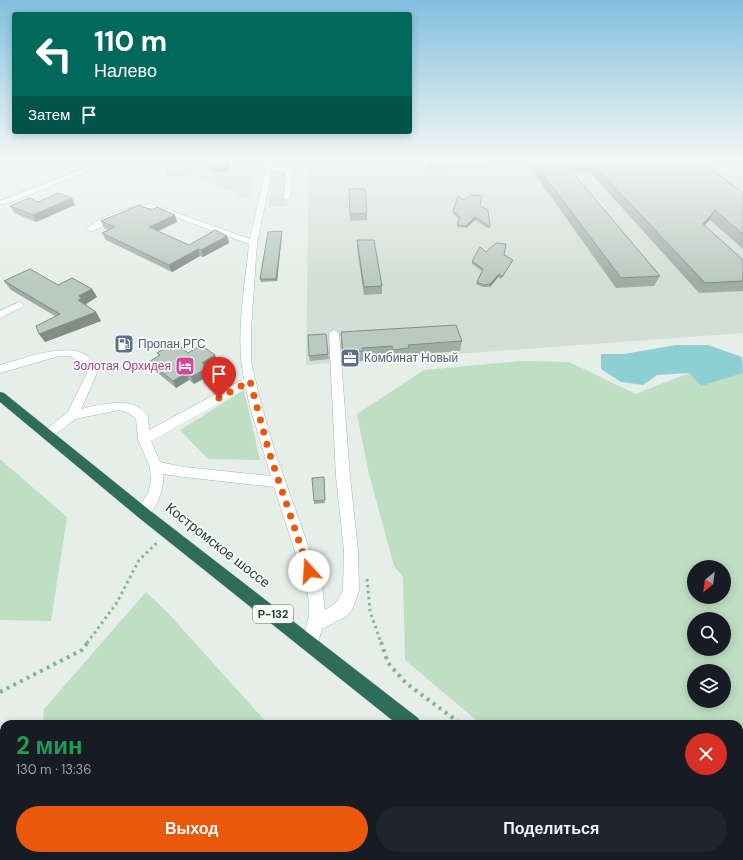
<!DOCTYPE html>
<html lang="ru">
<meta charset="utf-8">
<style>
body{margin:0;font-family:"DM Sans",sans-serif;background:#20242c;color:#f1f3f6;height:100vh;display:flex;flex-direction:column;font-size:15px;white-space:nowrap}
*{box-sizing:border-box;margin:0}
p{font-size:13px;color:#9ea1a6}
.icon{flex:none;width:22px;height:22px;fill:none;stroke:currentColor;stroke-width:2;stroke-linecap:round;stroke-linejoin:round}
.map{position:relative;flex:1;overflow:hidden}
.drawer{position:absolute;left:0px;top:720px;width:743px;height:140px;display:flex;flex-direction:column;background:#171b24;border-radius:12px 12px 0 0;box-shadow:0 2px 10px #0003}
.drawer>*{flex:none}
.top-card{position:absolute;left:12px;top:12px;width:400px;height:122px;border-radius:4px;box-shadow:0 2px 10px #0003;background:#00695c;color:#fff;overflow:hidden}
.needle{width:26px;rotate:209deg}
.tools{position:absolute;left:687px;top:560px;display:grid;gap:8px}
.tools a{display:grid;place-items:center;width:44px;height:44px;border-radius:50%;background:#171b24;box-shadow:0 2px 10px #0003;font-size:20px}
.pin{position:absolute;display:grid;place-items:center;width:34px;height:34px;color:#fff;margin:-41px -17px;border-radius:50% 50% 50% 0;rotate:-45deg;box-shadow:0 0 4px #0007}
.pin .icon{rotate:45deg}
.me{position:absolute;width:44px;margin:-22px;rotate:341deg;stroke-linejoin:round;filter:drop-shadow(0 0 3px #0008)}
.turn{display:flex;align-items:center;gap:14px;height:84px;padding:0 16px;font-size:18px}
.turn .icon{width:52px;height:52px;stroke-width:2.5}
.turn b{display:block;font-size:28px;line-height:34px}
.then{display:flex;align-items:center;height:38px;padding:0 16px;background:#0003;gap:8px;font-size:15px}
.round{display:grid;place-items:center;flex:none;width:42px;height:42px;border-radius:21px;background:#20242c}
.summary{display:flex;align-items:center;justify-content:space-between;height:68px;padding:0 16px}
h1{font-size:24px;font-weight:700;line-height:30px;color:#1e9e55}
.action{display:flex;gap:8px;margin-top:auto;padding:8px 16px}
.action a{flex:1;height:46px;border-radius:24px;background:#ea580c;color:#fff;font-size:16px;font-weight:700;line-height:46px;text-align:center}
.action a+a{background:#20242c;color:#f1f3f6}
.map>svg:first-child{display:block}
.built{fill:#d3ded8}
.green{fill:#bedfc4;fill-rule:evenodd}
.water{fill:#8dcfd2}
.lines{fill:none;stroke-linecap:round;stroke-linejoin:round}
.minor-casing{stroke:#a7b6b0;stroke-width:1}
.highway-casing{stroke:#c2cac7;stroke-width:1}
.path-far2{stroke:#85b29f;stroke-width:1.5;stroke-dasharray:1 1.5;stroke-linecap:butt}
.path-far1{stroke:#85b29f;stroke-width:3;stroke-dasharray:2.5 3.5;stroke-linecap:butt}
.path{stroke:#85b29f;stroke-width:4;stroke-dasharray:3 4.5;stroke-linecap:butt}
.minor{fill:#fff;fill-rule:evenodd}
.highway{fill:#2f6d5a;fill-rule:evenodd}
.wall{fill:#a0ada7}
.shaded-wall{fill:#828d88}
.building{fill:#bac9c2;stroke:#828d88}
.route{stroke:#ea580c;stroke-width:7;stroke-dasharray:0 12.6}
.labels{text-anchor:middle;stroke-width:3.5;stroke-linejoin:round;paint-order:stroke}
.shield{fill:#f6faf7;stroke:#637870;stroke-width:1}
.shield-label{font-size:11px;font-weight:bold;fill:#244036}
.service-label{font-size:12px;fill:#4e5e75;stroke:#f6faf7;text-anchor:start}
.hotel-label{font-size:12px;fill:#b23c85;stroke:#f6faf7;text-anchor:end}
.near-street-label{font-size:14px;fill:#244036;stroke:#f6faf7}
</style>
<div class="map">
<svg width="743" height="860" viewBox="0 0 743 860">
<rect width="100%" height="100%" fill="#e5eee9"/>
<g class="built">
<polygon points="196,159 257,159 249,199 239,197 239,194 192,175"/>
<polygon points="309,159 741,159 743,160 743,333 306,365"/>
<polygon points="290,170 287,206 268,207 274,171"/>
</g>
<g class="green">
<polygon points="0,159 34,159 0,172"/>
<polygon points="167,159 196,159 192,175 165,177"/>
<path d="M 522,361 L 569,362 L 636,394 L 689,373 L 701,385 L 743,373 L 743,860 L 648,860 L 640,856 L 739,856 L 739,724 L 481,724 L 405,660 L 403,577 L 394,566 L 369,474 L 357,414 L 424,370 ZM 694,567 L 724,567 L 724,597 L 694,597 ZM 694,619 L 724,619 L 724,649 L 694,649 ZM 694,671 L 724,671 L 724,701 L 694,701 Z"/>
<polygon points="244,390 260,460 208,459 180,430"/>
<polygon points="0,459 67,517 51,621 0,620"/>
<polygon points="146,592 168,613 268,724 43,724 44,709"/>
<polygon points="40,856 342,856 343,860 40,860"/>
</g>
<polygon class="water" points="676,345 708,345 742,357 743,373 701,386 689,373 657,375 643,385 621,382 601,369 601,354 624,354"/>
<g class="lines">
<defs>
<g id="minor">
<path d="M 268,159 L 293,159 L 292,162 L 290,163 L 273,164 L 272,167 L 283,167 L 292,171 L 290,198 L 287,200 L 284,198 L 286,172 L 272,171 L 257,243 L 251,329 L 251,362 L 262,407 L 275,452 L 322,585 L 325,610 L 335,604 L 343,591 L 344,550 L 336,477 L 329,333 L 334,330 L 339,333 L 350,477 L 358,550 L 359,591 L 353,608 L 347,616 L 322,629 L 316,649 L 310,651 L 304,649 C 300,638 308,626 309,614 C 310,604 308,595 306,585 L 274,487 L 184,477 L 163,474 C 165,486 156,514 143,519 L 138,517 L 136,513 L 148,493 L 151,481 L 150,467 L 138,439 L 136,419 L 129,413 L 119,410 L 75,419 L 51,438 L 47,440 L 43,438 L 41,435 L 43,432 L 68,412 L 87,373 L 84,364 L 70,356 L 59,356 L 0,373 L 0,365 C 25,359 90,331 97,373 L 81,409 C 100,405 135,394 148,417 L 149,430 L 244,379 C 235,336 245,288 249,244 L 151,208 L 131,212 L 93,231 L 90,231 L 86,229 C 99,217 135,204 152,204 L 250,239 ZM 246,388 L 250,407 L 271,476 L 184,467 L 160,462 L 151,441 Z"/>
<polygon points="86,168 89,170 88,171 11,202 0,205 0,201"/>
<polygon points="19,302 22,303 24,305 22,307 0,318 0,311"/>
<rect x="387" y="856" width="22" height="4"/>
</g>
<g id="highway">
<polygon points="0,392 4,393 148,509 418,718 421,724 397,724 138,517 0,402"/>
<polygon points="567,856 592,856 594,860 569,860"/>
</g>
</defs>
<use href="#minor" class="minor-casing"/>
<use href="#highway" class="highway-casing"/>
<polyline class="path-far2" points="0,175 34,165 65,159"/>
<g class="path-far1">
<polyline points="367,579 370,611 381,643"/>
<polyline points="87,643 116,604 139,560 159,541"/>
</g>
<g class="path">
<polyline points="381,642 388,663 406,683 461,724"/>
<polyline points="0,692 82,650 88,642"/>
<polyline points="433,856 434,860"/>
<polyline points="465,856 467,860"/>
<polyline points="551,856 555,860"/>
</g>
<use href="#minor" class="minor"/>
<use href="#highway" class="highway"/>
</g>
<g class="wall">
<polygon points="231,159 228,172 211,172 209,166"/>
<polygon points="426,159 487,159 486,167 429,169"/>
<polygon points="524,159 698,159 743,193 743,249 710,220 705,225 743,260 743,291 699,293 589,171 572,172 660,276 654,286 616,288"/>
<polygon points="349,189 367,213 367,220 350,221"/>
<polygon points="464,200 480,206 490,227 489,229 475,220 466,228 457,227 459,219 453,214 453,211"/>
<polygon points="38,202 75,205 36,222 14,213 10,206"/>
<polygon points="175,215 177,222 158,231 189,245 227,236 229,243 203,257 200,256 172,272 106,240 102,233 108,230 104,228 101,221"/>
<polygon points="282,231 282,234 277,281 261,282 260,279"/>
<polygon points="357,240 382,286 382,294 364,295 357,248"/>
<polygon points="486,252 504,255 512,262 501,279 498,277 490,287 483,287 476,284 477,282 482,271 472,264 472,261"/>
<polygon points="4,281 58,285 92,289 97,297 86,304 87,306 96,312 101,321 45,342 55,316 11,290"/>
<polygon points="341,332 462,341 460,351 408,355 408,359 392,360 392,356 363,358 363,361 344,363 341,343"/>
<polygon points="326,334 329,359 310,361 309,356"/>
<polygon points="157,353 188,353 218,362 209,368 212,374 194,384 189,380 176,388 153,369 149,362 159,356"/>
<polygon points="324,477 325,503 314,504 314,501"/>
</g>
<g class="shaded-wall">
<polygon points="228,159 231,159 228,172 226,165"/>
<polygon points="72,198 75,205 36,222 33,215"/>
<polygon points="715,210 710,220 697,233 703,224"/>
<polygon points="175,215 177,222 152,234 149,227"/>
<polygon points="475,217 475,220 466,228 466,226"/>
<polygon points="282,231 282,234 277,281 276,279"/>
<polygon points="227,236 229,243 203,257 201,250"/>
<polygon points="198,249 200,256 172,272 169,265"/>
<polygon points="499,274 498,277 490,287 490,284"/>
<polygon points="92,289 97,297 86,304 87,307 78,300 79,296"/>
<polygon points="96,312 101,321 45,342 39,334"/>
<polygon points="215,355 218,362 209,368 212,374 194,384 191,377 202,363"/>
<polygon points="186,373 189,380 176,388 173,381"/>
</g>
<g class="building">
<polygon points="211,159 228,159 226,165 209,166"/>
<polygon points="430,159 458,159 430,160"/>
<polygon points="532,159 698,159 743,193 743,234 715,210 703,224 743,260 743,281 705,283 592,163 565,163 660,276 621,278"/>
<polygon points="349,189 365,189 367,213 350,214"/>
<polygon points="58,193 72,198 33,215 10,206 29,198 38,202"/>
<polygon points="471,195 482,196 480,206 488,210 490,227 475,217 466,226 457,225 460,217 453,211 458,196 464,200"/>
<polygon points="139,205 152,210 157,207 175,215 149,227 189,245 215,230 227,236 201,250 198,249 169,265 102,233 115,227 101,221"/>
<polygon points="282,231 276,279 260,279 268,232"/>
<polygon points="357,240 374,240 382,286 364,287"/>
<polygon points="496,243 506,244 504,255 513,260 502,277 499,274 490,284 484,285 477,282 483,269 472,261 480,247 486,252"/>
<polygon points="30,269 58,285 72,278 92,289 79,296 82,298 78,300 96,312 39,334 36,326 60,314 4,281"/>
<polygon points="456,325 462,341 408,345 409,348 393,350 392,346 362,348 363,351 343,353 341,332"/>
<polygon points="326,334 328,354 309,356 308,335"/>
<polygon points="175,342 188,353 201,345 215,355 202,363 209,367 191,377 186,373 173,381 149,362 160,355 157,353"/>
<polygon points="324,477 325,500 314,501 312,478"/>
</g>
<linearGradient id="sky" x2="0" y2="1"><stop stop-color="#83bfdf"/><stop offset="0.57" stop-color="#f3f7f5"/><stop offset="1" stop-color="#f3f7f5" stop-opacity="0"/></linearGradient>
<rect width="743" height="280" fill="url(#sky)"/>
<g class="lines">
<polyline class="route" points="219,398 250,381 269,452 309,571"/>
</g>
<defs>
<symbol id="fuel-square" viewBox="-11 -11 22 22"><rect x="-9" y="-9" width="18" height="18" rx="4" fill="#5c6f8a" stroke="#f6faf7"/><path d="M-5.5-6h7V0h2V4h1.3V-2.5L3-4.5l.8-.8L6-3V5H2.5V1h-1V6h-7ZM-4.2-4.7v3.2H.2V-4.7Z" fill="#fff"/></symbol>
<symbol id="office-square" viewBox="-11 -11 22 22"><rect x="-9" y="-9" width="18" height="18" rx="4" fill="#5c6f8a" stroke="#f6faf7"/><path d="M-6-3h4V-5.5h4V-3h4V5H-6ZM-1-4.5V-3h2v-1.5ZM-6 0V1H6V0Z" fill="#fff"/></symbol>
<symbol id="hotel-square" viewBox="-11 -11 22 22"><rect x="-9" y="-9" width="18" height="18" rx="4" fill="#d1479c" stroke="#f6faf7"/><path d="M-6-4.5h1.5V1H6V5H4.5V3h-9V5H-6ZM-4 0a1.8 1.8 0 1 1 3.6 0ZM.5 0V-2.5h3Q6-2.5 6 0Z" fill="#fff"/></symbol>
</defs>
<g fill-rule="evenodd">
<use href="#fuel-square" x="113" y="333" width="22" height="22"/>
<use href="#office-square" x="339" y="347" width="22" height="22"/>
<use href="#hotel-square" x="174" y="355" width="22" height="22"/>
</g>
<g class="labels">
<rect class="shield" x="253" y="605" width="40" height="18" rx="3"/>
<g class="shield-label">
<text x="273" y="618">Р-132</text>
</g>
<g class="service-label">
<text x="138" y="348">Пропан РГС</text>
<text x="364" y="362">Комбинат Новый</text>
</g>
<g class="hotel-label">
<text x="171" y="370">Золотая Орхидея</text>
</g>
<g class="near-street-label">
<text transform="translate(218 545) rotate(38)" y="5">Костромское шоссе</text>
</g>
</g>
</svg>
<div class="tools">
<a><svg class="needle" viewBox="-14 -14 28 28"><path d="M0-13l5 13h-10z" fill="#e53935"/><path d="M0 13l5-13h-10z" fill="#9ea1a6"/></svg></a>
<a><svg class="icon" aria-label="search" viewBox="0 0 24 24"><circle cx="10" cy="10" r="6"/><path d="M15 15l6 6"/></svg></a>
<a><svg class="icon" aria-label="layers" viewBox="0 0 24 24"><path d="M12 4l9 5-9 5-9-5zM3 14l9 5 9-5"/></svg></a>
</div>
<div class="pin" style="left:219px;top:398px;background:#d93025"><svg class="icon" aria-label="arrive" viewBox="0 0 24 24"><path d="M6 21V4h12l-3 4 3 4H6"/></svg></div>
<svg class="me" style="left:309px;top:571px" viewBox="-20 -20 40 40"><circle r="19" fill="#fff"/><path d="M0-13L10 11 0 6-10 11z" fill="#ea580c"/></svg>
<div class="top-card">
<div class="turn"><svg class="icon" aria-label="left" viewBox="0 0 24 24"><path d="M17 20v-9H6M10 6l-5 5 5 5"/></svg><div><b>110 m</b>Налево</div></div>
<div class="then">Затем<svg class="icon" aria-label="arrive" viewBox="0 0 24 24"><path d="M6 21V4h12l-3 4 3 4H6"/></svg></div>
</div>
<section class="drawer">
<div class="summary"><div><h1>2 мин</h1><p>130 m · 13:36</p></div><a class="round" style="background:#d93025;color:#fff"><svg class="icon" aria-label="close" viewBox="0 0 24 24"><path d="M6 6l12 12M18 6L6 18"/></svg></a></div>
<div class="action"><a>Выход</a><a>Поделиться</a></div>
</section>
</div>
